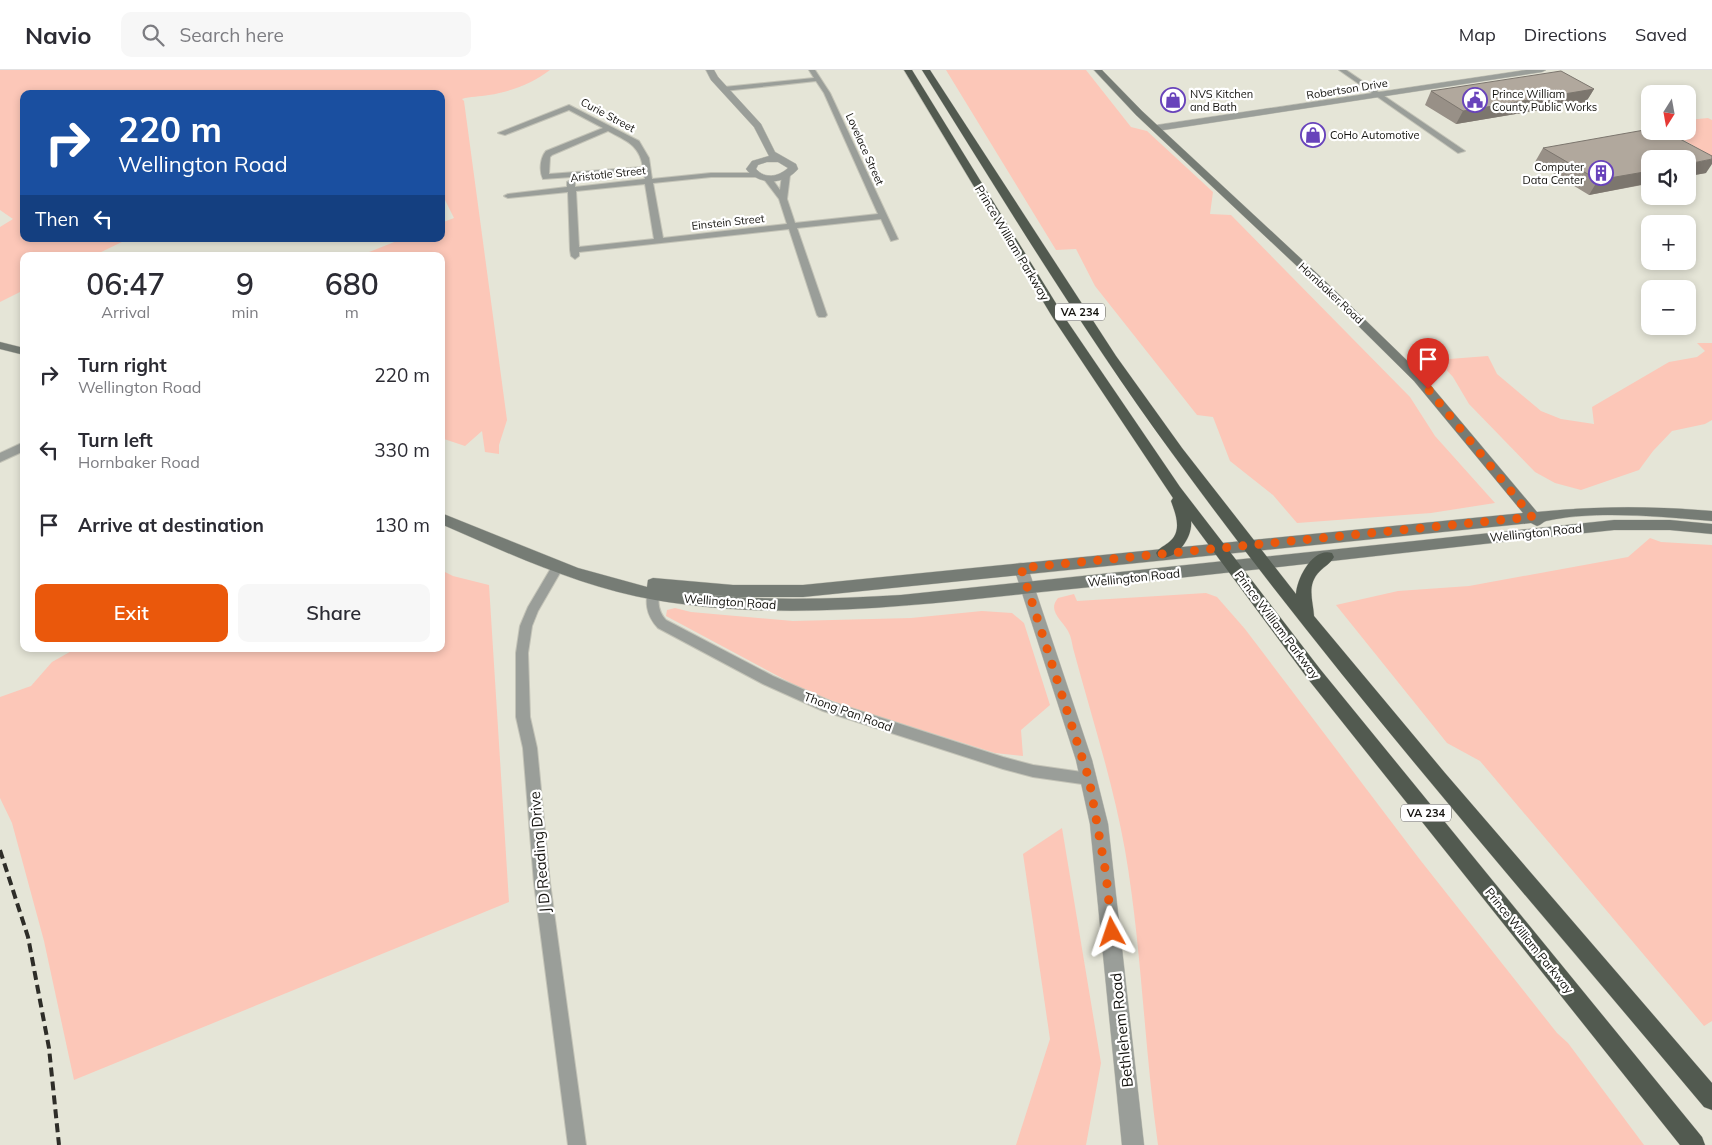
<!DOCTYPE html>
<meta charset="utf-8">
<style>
body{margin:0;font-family:Mulish,sans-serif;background:#f7f7f7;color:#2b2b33;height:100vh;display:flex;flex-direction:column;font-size:19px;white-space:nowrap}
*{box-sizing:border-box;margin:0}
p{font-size:16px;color:#7c7c81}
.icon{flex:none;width:28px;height:28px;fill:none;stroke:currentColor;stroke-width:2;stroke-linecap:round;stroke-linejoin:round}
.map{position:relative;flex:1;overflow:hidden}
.side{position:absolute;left:20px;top:182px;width:425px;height:400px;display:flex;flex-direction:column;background:#fff;border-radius:10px;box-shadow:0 2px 8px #0003}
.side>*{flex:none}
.banner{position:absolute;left:20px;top:20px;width:425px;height:152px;border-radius:10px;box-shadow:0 2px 8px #0003;background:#1a4fa0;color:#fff;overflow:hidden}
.needle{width:32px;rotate:191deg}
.controls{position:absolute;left:1641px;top:15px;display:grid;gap:10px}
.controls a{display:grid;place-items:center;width:55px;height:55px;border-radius:10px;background:#fff;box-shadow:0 2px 8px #0003;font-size:25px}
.pin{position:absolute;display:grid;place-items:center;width:42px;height:42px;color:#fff;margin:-51px -21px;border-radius:50% 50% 50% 0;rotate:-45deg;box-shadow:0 0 5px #0007}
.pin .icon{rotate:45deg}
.me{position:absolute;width:55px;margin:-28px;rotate:355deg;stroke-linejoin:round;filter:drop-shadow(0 0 4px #0008)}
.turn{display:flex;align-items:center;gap:18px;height:105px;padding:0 15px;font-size:22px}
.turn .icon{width:65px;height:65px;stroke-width:2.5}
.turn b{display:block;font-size:35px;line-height:42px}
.then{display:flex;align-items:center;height:48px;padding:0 15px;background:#0003;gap:10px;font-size:19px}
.eta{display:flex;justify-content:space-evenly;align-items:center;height:85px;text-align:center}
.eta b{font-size:30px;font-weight:600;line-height:35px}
.primary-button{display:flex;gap:10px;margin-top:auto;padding:10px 15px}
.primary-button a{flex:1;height:58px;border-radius:10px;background:#ea580c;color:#fff;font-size:20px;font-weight:600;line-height:58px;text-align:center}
.primary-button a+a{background:#f7f7f7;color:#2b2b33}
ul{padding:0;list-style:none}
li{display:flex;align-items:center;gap:15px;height:75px;padding:0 15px}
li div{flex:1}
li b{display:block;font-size:19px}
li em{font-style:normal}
header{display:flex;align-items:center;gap:30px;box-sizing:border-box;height:70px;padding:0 25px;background:#fff;border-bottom:1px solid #e1e1e2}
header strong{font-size:24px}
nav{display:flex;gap:28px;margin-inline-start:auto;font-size:18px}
.search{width:350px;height:45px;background:#f7f7f7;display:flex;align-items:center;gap:12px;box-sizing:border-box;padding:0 18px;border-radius:10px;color:#7c7c81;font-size:19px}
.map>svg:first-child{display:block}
.green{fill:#fcc7b8}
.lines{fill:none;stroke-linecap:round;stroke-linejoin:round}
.minor-casing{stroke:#c3c3b7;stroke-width:2}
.tertiary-casing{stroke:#c3c3b7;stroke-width:1}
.secondary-casing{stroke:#c3c3b7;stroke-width:1}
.trunk-casing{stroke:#c3c3b7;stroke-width:1}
.minor{fill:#9a9e99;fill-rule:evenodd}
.tertiary{fill:#9a9e99;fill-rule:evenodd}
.secondary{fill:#767c75;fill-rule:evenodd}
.trunk{fill:#525a50;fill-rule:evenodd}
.rail{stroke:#2e2d28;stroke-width:4;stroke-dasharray:9 5;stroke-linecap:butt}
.wall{fill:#989087}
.shaded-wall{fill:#7c766e}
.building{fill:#b1a89d;stroke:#7c766e}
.route{stroke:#ea580c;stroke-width:9;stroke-dasharray:0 16.2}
.labels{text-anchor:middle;stroke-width:4.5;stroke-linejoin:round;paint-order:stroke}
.far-street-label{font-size:11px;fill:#13120e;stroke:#fff}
.far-poi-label{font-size:11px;fill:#13120e;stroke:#fff;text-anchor:start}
.shield{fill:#fff;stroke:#5a5956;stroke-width:1}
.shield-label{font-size:11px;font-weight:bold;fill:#13120e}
.street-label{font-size:12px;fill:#13120e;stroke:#fff}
.near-street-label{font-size:15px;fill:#13120e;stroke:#fff}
</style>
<header>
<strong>Navio</strong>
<div class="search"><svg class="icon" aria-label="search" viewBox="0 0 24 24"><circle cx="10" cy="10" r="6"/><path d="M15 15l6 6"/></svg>Search here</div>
<nav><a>Map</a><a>Directions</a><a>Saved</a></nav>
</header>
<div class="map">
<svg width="1712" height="1075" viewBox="0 0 1712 1075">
<rect width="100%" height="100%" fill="#e5e5d7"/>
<g class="green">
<path d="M 0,0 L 550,0 C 533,13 510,22 489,25 C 480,27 470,26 462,29 L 464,31 L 507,350 L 499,375 L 499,384 L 485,382 L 482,361 L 465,376 L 441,368 L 441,186 L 359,186 L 402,169 L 441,169 L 441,153 L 454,148 L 441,122 L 441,24 L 24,24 L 24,169 L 128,169 L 93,186 L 24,186 L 24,220 L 0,232 L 0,157 L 13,149 L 0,140 Z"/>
<polygon points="946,0 1086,0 1131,57 1147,61 1213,122 1210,144 1231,145 1410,327 1435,366 1495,433 1431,443 1297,453 1273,425 1230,391 1213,347 1197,345 1095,216 1076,179 1056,180"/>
<polygon points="1708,48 1712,50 1712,87 1669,61 1688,61 1688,50"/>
<polygon points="1697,273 1712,273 1712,350 1705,354 1672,361 1653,381 1639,400 1581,420 1555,413 1535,402 1469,334 1453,307 1439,292 1449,289 1488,286 1497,304 1541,341 1561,349 1594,354 1592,337 1669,292 1697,287 1705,281"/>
<polygon points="1650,468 1661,472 1712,475 1712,951 1704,956 1480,691 1447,673 1336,535 1398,521 1469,516 1628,487"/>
<polygon points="441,500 453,506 489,515 509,832 74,1010 44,871 12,753 0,728 0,627 31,616 52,592 75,579 441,579"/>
<path d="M 1206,523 L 1217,527 L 1245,559 L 1421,791 L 1557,963 L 1568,973 L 1644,1075 L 1158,1075 C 1144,977 1142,878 1125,780 C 1113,712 1091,645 1073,578 C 1072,573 1071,566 1068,561 C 1062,550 1047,541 1058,528 L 1074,524 L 1077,531 Z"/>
<polygon points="675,538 691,542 793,551 911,548 982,541 1012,543 1024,553 1050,635 1021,660 1023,686 995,683 852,638 806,621 666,546 667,540"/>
<polygon points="1062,758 1101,993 1086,1075 1016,1075 1050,969 1023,784"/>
</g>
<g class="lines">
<defs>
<g id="minor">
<path d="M 809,0 L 815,0 L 830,23 L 898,169 L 891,171 L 881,149 L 797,158 L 827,245 L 825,247 L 819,247 L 817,245 L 789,159 L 579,182 L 579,186 L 575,189 L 571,186 L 570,180 L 568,122 L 508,128 L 504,126 L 508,124 L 567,117 L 567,112 L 571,110 L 575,112 L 575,117 L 645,109 L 643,102 L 543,109 C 539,101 540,88 546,81 L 603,58 L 569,40 L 505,65 L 498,63 L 569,35 L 639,71 L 649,88 L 652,109 L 711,103 L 755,103 L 759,105 L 755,107 L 711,107 L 653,113 L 663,168 L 787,154 L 779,129 L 763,108 L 770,106 L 780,120 L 782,105 L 786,103 L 790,105 L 787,129 L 795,153 L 878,144 L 824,23 L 816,11 L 724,21 L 721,19 L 724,17 L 814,8 ZM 608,61 C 626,71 639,74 643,97 L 549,104 L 550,87 L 552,85 ZM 645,114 L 654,169 L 579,177 L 576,121 Z"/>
<polygon points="1339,0 1346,0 1465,81 1458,83"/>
<polygon points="24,372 24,381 0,392 0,383"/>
<polygon points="558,491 564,496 538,541 532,556 528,583 530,647 537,678 550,813 586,1075 568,1075 534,813 523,678 516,647 516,583 520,556 528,537 554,493"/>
<path d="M 655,509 L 661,514 C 658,528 656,539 666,550 L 773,606 L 832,632 L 1003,687 L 1033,695 L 1089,703 L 1094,704 L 1096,709 L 1094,714 L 1089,715 L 1033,707 L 1003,699 L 823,641 L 763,614 L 658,558 C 645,544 645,531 649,514 Z"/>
</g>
<g id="tertiary">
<path d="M 706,0 L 714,0 L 718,7 L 761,54 L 775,82 L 796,94 L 798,99 C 785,115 759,116 746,99 L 752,91 L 769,86 L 754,57 L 711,10 ZM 767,92 L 778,92 L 788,98 C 778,107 765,109 756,99 L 758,95 Z"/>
<polygon points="1526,0 1546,0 1542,2 1157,61 1153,58 1157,55"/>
<polygon points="1021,493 1026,494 1028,498 1092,690 1108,754 1144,1075 1122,1075 1090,754 1076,690 1014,498 1016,494"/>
</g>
<g id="secondary">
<path d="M 1094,0 L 1102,0 L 1142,41 L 1324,210 L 1422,305 L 1537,442 C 1596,436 1653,436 1712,441 L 1712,451 C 1662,447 1596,440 1546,451 C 1543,452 1541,455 1537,456 L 1531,453 L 803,527 L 733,527 L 685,522 C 757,532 829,529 901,525 L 1614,450 L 1670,450 L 1712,454 L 1712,464 L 1670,460 L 1614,460 C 1429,479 1245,502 1061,520 C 926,534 789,553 655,530 C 580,517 510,484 441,454 L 441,443 L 578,498 L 647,517 L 648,510 L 653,508 L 733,515 L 803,515 L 1523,443 L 1414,311 L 1316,214 L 1136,45 Z"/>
<polygon points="0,272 24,278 24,285 0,279"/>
</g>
<g id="trunk">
<path d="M 904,0 L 912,0 L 1065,248 L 1180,417 L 1320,599 L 1702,1067 L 1705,1075 L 1680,1075 L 1308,609 L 1191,451 C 1193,467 1176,492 1158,487 L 1156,483 C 1159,478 1164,476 1168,473 C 1183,462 1176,445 1171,431 L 1173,428 L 1053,248 Z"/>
<path d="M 922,0 L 930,0 L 1116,286 L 1182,378 L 1296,524 C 1297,508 1313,477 1332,483 L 1334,487 C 1331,493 1325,496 1320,501 C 1306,515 1313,530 1314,546 L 1445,703 L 1712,1013 L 1712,1040 L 1704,1037 C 1524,822 1337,610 1172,383 C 1082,260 1003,129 922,0 Z"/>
</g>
</defs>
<use href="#minor" class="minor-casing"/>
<use href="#tertiary" class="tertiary-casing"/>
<use href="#secondary" class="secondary-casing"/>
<use href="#trunk" class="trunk-casing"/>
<use href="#minor" class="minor"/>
<use href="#tertiary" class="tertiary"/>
<use href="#secondary" class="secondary"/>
<use href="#trunk" class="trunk"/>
<polyline class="rail" points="0,780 28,867 49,978 59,1075"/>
</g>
<g class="wall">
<polygon points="1594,19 1586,32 1456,54 1425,35 1431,21"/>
<polygon points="1543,78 1706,103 1589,125 1535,92"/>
</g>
<g class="shaded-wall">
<polygon points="1594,19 1586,32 1456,54 1463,41"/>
<polygon points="1712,89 1712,94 1706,103 1688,106 1688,94"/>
<polygon points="1650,101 1650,113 1589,125 1598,110"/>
</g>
<g class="building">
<polygon points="1561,1 1594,19 1463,41 1431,21"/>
<polygon points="1650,59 1650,61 1665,61 1712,86 1712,89 1688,94 1688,89 1650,89 1650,101 1598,110 1543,78"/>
</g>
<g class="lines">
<polyline class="route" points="1112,862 1106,804 1089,709 1021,498 1532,447 1428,319"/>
</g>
<defs>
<symbol id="shop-ring" viewBox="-11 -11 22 22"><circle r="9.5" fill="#fff" stroke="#6843bb" stroke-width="1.5"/><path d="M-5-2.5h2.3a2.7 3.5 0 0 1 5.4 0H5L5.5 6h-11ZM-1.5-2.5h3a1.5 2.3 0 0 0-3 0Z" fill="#6843bb"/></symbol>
<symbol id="civic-ring" viewBox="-11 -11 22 22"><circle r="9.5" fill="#fff" stroke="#6843bb" stroke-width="1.5"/><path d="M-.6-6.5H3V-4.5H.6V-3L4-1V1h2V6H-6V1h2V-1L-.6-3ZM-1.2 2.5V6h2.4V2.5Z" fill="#6843bb"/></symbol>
<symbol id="building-ring" viewBox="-11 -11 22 22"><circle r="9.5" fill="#fff" stroke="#6843bb" stroke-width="1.5"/><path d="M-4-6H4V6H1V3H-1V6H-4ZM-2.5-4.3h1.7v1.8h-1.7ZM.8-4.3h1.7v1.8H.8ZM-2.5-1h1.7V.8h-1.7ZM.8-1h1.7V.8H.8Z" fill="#6843bb"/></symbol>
</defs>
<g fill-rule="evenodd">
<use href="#shop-ring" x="1159" y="16" width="28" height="28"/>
<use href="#civic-ring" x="1461" y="16" width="28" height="28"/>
<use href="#shop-ring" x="1299" y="51" width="28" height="28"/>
<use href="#building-ring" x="1587" y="89" width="28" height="28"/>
</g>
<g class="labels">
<g class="far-street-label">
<text transform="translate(1347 19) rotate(-9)" y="4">Robertson Drive</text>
<text transform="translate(608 45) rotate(28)" y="4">Curie Street</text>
<text transform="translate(865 79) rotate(66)" y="4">Lovelace Street</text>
<text transform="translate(608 104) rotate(-6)" y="4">Aristotle Street</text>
<text transform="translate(728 152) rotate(-6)" y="4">Einstein Street</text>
<text transform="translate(1331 223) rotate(43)" y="4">Hornbaker Road</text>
</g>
<g class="far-poi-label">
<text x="1190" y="28">NVS Kitchen<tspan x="1190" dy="13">and Bath</tspan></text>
<text x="1492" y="28">Prince William<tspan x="1492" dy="13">County Public Works</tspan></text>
<text x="1330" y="69">CoHo Automotive</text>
<text x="1584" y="101" text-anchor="end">Computer<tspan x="1584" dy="13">Data Center</tspan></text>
</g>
<g class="shield">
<rect x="1055" y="233.5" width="50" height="17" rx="4"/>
<rect x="1401" y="734.5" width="50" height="17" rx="4"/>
</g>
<g class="shield-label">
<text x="1080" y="246">VA 234</text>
<text x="1426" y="747">VA 234</text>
</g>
<g class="street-label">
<text transform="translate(1012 173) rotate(59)" y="4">Prince William Parkway</text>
<text transform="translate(1536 463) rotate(-6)" y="4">Wellington Road</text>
<text transform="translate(1134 508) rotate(-6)" y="4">Wellington Road</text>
<text transform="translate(730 532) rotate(4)" y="4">Wellington Road</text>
<text transform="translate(1277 555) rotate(53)" y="4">Prince William Parkway</text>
<text transform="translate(848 642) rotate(20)" y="4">Thong Pan Road</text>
<text transform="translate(1529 871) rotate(51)" y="4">Prince William Parkway</text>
</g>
<g class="near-street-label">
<text transform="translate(540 782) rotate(-95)" y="5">J D Reading Drive</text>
<text transform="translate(1122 960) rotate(-96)" y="5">Bethlehem Road</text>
</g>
</g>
</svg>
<div class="controls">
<a><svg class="needle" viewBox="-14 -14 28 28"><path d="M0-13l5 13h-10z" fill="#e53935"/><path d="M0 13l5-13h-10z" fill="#7c7c81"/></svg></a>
<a><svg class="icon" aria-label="sound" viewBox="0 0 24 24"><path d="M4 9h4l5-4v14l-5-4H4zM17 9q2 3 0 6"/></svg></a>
<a>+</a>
<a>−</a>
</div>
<div class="pin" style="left:1428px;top:319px;background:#d93025"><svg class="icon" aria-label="arrive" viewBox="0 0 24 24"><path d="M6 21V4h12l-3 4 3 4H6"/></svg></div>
<svg class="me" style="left:1112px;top:862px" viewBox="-20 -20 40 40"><path d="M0-17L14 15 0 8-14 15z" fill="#ea580c" stroke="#fff" stroke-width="4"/></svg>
<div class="banner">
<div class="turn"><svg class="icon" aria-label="right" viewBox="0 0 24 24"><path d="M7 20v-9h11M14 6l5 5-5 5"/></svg><div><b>220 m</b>Wellington Road</div></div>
<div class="then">Then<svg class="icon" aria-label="left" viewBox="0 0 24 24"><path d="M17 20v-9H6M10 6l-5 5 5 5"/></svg></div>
</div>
<section class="side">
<div class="eta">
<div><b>06:47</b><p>Arrival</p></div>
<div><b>9</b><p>min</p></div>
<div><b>680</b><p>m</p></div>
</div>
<ul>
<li><svg class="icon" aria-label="right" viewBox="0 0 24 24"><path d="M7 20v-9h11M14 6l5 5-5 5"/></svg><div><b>Turn right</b><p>Wellington Road</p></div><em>220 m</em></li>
<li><svg class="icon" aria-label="left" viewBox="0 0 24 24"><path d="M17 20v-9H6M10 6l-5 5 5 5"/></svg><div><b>Turn left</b><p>Hornbaker Road</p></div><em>330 m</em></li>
<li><svg class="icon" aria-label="arrive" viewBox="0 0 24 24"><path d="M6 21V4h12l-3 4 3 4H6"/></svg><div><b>Arrive at destination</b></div><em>130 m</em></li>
</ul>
<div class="primary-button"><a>Exit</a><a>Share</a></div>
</section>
</div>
